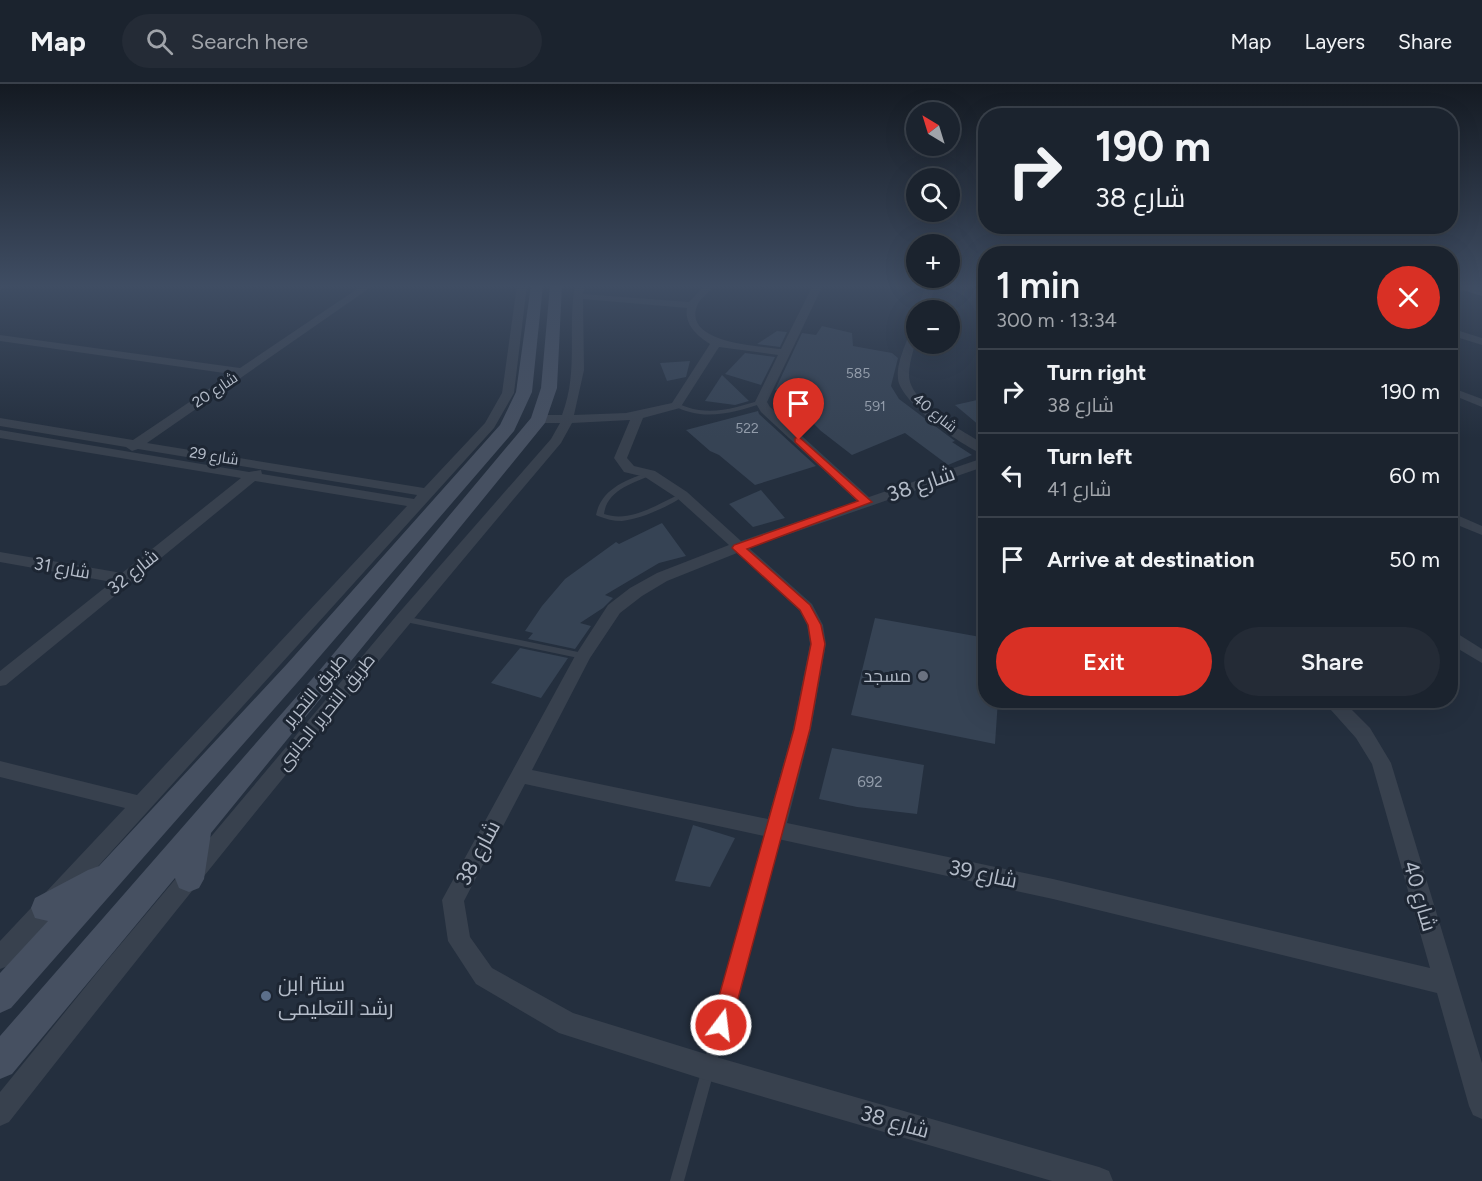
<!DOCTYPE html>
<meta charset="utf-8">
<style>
body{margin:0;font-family:Figtree,Cairo,sans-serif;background:#242b36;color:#f1f3f6;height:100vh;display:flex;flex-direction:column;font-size:22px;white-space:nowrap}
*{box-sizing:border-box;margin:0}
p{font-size:20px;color:#a0a4aa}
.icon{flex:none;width:33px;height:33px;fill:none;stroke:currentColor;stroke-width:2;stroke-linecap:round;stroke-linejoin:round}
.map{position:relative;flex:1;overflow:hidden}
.panel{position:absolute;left:978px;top:162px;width:480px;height:462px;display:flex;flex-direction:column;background:#1b232e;border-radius:24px;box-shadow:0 6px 24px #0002,0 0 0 2px #39404a}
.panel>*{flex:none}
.guide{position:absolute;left:978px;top:24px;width:480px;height:126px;border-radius:24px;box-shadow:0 6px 24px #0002,0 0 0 2px #39404a;background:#1b232e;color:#f1f3f6;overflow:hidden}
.needle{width:39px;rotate:322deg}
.fabs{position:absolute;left:906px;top:18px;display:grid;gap:12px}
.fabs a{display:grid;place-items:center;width:54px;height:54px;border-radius:50%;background:#1b232e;box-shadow:0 6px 24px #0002,0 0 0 2px #39404a;font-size:30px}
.pin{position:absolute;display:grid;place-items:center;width:51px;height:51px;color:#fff;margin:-62px -26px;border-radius:50% 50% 50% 0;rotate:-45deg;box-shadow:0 0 6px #0007}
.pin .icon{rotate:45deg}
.me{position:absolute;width:66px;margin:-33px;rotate:15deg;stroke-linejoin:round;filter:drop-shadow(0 0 4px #0008)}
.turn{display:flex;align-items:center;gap:21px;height:126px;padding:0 18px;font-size:27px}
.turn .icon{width:78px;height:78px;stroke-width:2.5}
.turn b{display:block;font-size:42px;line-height:51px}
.round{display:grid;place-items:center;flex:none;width:63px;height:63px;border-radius:32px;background:#242b36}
.head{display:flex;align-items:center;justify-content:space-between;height:102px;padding:0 18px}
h1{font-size:36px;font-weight:600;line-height:45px}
.action{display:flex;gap:12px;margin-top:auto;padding:12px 18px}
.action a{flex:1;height:69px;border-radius:36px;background:#d93025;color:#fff;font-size:24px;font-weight:600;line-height:69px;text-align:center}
.action a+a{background:#242b36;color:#f1f3f6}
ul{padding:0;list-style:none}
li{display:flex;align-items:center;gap:18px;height:84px;padding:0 18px;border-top:2px solid #39404a}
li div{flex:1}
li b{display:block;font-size:22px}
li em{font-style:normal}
header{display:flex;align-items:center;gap:36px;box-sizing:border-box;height:84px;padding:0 30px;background:#1b232e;border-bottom:2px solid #39404a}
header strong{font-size:28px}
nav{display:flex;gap:33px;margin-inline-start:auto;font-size:21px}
.search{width:420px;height:54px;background:#242b36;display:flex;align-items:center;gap:15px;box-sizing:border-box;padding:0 21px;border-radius:33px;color:#a0a4aa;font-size:22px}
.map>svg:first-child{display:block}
.building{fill:#364354}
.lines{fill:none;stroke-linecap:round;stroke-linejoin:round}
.lane{fill:#38414e;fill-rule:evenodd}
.street{fill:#38414e;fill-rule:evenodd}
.secondary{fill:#465061;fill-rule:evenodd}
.route{fill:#d93025;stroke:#8d1f18;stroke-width:1.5}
.worship-dot{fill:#6b7280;stroke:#1d2633;stroke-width:2}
.service-dot{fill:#5c6f8a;stroke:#1d2633;stroke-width:2}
.labels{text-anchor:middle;stroke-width:6;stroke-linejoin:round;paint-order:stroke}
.far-number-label{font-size:14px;fill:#929caa}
.far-street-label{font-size:15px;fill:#b4bcc9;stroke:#1d2633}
.number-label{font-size:15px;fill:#929caa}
.street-label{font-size:18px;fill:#b4bcc9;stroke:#1d2633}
.poi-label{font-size:18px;fill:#b4bcc9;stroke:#1d2633;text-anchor:end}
.near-street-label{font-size:21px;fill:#b4bcc9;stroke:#1d2633}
.near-poi-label{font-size:21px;fill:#b4bcc9;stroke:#1d2633;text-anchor:start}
</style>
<header>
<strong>Map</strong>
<div class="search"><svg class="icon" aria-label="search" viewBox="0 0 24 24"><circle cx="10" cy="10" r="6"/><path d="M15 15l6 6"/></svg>Search here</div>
<nav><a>Map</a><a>Layers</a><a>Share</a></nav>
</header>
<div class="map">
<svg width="1482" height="1097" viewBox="0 0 1482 1097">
<rect width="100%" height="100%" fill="#242f3e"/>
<g class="building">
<polygon points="822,242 852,249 853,262 892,269 898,274 891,302 899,315 955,357 952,358 972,371 948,381 905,349 852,371 821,347 782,308 775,306 802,249 816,251"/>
<polygon points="777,247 787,248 780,263 757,260"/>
<polygon points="745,269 775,273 761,301 725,290"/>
<polygon points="690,277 686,293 667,297 660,279"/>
<polygon points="722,291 749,317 735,321 705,317"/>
<polygon points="986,314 986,347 955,321"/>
<polygon points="758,327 759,330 816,382 755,401 719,371 710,367 686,346"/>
<polygon points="761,406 785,434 753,443 729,420"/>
<polygon points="662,439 686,472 659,479 605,511 613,514 603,524 580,539 591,542 575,565 528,555 533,549 525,547 542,522 565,495 616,458 619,460"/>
<polygon points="875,534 986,554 986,616 998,616 995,660 851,631"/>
<polygon points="520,564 568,574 541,614 491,599"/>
<polygon points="832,664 924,681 917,730 857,723 819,715"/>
<polygon points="693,741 735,754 710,803 675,797"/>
</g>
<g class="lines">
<g class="lane">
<path d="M 761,316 L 763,317 L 763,319 C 734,329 701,338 673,321 L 676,319 C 684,322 691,325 699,326 C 721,329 741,322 761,316 Z"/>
<path d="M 650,388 L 653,390 L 652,391 C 633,399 607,406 604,430 C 630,439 656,421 680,410 L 684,410 L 685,411 C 670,422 641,435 622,437 C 613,437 606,435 598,432 L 596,431 C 601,405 627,395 650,388 Z"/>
<polygon points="404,532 583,569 587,572 583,575 401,537 400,535 401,533"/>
<polygon points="775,742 779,743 780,746 684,1097 670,1097 770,746 771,743"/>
</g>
<g class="street">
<polygon points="0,201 10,201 0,206"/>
<polygon points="363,201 374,201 147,359 424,404 485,339 502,309 517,201 527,201 514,309 494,344 8,882 0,885 0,857 125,724 0,693 0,677 137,711 407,422 255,397 6,601 0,602 0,587 112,498 0,478 0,468 122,489 241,394 0,354 0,346 249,388 261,386 262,390 414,415 417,411 138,365 132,367 126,363 0,342 0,334 133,356 231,290 0,257 0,251 240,284"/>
<path d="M 575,201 L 585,201 L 583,210 L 689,218 L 705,201 L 715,201 C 710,208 700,214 697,222 C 683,260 761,262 781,265 L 813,201 L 823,201 L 767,318 L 770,323 L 869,413 L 986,373 L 986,382 L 749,464 L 812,520 L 823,541 L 826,560 L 811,645 L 787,739 L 1053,795 L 1430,884 L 1372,680 L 1356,654 L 1322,616 L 1342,616 L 1370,644 L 1391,679 L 1482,979 L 1482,1035 L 1473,1031 L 1469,1022 L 1437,909 L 1053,815 L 525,700 L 464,817 L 470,853 L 492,884 L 573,929 L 709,971 L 1099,1083 L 1109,1087 L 1113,1097 L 1052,1097 L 709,997 L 559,949 L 476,900 L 448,857 L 442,816 L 575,572 L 608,521 L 630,504 L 657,489 L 729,461 L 677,414 L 645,393 L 624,388 L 614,374 L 630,336 L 572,339 L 561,359 C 373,581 189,808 9,1038 L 0,1042 L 0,1008 L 104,880 L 397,531 L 551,355 L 560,339 L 539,339 L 533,335 L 539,331 L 562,331 C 579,287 567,245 575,201 ZM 583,215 L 687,224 C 684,240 697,252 710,260 L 672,319 L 626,329 L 574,331 L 584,286 ZM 719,263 L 778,271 L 755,318 L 761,328 L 857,417 L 741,457 L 687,408 L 655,387 L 634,382 L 627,374 L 643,334 L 680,324 ZM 737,469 L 800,527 L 807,541 L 810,560 L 793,645 L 768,735 L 532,686 L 590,574 L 620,529 L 642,512 L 667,497 Z"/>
<polygon points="926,201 936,201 927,226 917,226"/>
<path d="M 916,242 C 918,259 909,274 909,291 C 909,319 964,348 986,361 L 986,371 C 965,365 900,318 898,295 C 896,278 906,261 911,245 Z"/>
<polygon points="1450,244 1482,254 1482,261 1450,251"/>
<polygon points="1450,303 1482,315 1482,323 1450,310"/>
<polygon points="1450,428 1482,442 1482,451 1450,438"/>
<polygon points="1450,545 1482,565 1482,579 1450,560"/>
</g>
<g class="secondary">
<polygon points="531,201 543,201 532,308 514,347 303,592 11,924 0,929 0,889 48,837 35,834 31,824 35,814 88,786 99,782 287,580 500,341 516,308"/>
<polygon points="550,201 562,201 557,304 545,339 211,749 204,795 199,804 189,808 179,804 175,794 12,990 0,995 0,952 319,587 531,334 541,304"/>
<polygon points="1455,201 1473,201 1482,204 1482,212 1456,204"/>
</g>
</g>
<linearGradient id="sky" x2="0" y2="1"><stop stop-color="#141a22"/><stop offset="0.57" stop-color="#3f4d63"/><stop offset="1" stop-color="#3f4d63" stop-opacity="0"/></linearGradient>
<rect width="1482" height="354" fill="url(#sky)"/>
<polygon class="route" points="799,353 872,418 747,465 810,521 821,541 825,560 810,645 731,941 728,948 721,951 713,948 711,941 794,645 811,560 808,541 800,526 732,464 734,461 858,417 795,358 795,354"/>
<circle class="worship-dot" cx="923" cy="592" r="6"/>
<circle class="service-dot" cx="266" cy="912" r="6"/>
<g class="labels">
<g class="far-number-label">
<text x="858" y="294">585</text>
<text x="875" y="327">591</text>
<text x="747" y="349">522</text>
</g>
<g class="far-street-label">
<text transform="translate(215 306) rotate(-34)" y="5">شارع 20</text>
<text transform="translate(935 329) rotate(39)" y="5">شارع 40</text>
<text transform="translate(214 372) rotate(9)" y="5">شارع 29</text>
</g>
<g class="number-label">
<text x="870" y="703">692</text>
</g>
<g class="street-label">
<text transform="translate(62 484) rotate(10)" y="6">شارع 31</text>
<text transform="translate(133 488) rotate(-39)" y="6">شارع 32</text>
<text transform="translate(315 606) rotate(-50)" y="6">طريق التحرير</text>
<text transform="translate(326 628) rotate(-51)" y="6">طريق التحرير الجانبى</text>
</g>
<g class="poi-label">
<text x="911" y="598">مسجد</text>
</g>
<g class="near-street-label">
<text transform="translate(921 400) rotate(-19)" y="7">شارع 38</text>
<text transform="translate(478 769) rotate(-62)" y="7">شارع 38</text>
<text transform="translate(983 790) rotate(12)" y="7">شارع 39</text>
<text transform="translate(1420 812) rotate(74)" y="7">شارع 40</text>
<text transform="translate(895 1038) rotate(16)" y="7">شارع 38</text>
</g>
<g class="near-poi-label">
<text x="278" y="907">سنتر ابن<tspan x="278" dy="24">رشد التعليمى</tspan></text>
</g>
</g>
</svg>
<div class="fabs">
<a><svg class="needle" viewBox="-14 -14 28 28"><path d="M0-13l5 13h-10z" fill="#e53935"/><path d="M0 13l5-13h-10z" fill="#a0a4aa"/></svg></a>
<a><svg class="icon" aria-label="search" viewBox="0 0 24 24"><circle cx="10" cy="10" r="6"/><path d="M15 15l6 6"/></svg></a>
<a>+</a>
<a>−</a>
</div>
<div class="pin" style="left:799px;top:356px;background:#d93025"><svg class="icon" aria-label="arrive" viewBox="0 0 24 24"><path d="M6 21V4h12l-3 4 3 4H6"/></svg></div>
<svg class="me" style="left:721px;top:941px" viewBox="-20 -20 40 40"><circle r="17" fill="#d93025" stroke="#fff" stroke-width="3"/><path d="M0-11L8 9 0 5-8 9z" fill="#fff"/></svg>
<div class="guide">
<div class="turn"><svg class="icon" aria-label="right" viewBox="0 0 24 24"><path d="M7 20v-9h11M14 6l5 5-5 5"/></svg><div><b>190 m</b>شارع 38</div></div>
</div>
<section class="panel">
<div class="head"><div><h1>1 min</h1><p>300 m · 13:34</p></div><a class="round" style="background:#d93025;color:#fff"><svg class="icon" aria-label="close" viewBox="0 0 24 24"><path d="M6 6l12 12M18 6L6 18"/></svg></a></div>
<ul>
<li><svg class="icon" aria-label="right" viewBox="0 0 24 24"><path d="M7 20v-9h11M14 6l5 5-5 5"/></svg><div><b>Turn right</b><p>شارع 38</p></div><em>190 m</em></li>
<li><svg class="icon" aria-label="left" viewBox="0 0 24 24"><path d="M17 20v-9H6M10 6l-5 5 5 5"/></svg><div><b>Turn left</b><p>شارع 41</p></div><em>60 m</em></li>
<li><svg class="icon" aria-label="arrive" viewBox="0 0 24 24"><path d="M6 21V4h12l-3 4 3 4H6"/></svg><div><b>Arrive at destination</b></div><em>50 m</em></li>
</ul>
<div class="action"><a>Exit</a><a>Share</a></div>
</section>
</div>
